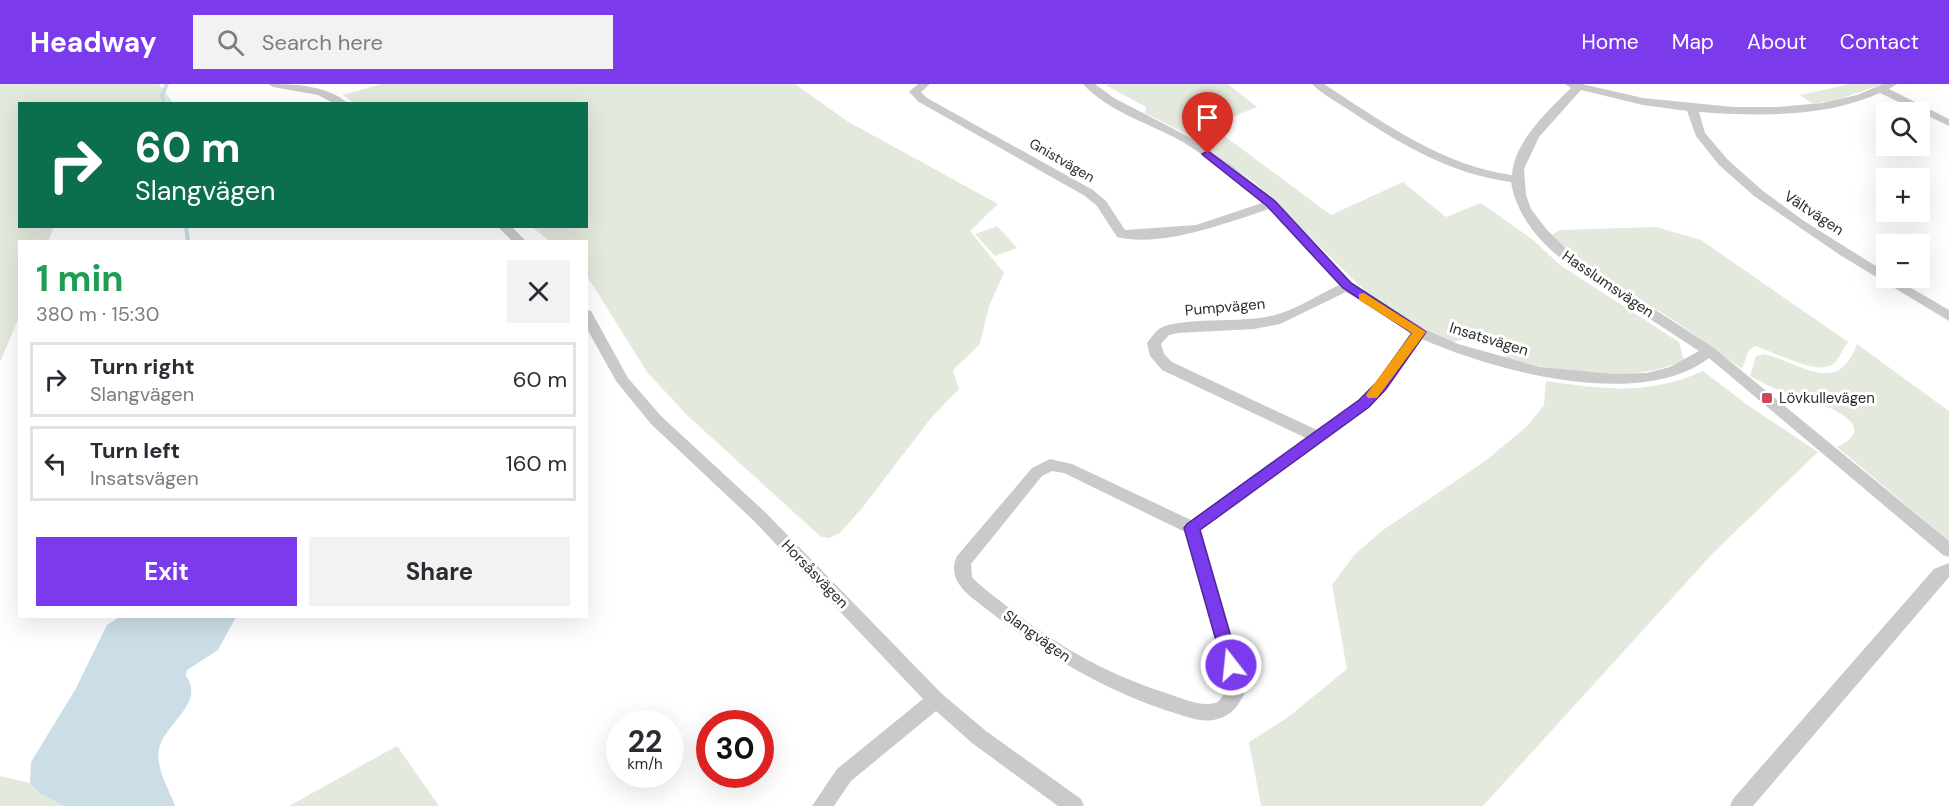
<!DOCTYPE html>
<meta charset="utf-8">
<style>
body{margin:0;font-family:"DM Sans",sans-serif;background:#f2f2f3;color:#2b2b33;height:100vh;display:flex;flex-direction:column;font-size:22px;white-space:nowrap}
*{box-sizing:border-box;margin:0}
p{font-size:20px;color:#7c7c81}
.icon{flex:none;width:33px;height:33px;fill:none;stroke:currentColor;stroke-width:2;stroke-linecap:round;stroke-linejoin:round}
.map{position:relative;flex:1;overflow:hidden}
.panel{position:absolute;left:18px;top:156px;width:570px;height:378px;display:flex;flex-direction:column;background:#fff;border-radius:0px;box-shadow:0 6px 24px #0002}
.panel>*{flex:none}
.hud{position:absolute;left:18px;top:18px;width:570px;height:126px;border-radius:0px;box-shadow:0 6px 24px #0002;background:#0b6e4f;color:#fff;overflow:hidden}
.buttons{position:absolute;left:1876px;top:18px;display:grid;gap:12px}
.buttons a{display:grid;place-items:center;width:54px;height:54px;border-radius:0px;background:#fff;box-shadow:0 6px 24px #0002;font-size:30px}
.speed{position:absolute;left:606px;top:626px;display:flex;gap:12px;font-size:30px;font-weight:700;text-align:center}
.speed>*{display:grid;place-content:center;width:78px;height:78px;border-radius:50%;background:#fff;box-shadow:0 6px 24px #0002;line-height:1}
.speed small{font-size:15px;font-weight:400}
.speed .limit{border:9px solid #d22;background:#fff;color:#111}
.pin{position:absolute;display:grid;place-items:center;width:51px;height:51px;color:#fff;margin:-62px -26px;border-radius:50% 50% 50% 0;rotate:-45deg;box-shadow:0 0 6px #0007}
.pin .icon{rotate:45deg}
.me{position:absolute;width:66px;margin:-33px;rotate:344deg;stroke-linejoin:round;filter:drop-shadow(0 0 4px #0008)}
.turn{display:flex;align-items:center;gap:21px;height:126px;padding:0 18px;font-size:27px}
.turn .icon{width:78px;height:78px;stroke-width:2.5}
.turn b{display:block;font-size:42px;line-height:51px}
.round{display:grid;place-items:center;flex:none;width:63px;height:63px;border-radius:0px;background:#f2f2f3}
.head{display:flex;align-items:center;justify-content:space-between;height:102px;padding:0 18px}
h1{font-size:36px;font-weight:700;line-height:45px;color:#1e9e55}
.primary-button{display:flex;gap:12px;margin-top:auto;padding:12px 18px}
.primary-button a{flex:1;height:69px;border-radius:0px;background:#7c3aed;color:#fff;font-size:24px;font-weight:700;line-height:69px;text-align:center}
.primary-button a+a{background:#f2f2f3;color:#2b2b33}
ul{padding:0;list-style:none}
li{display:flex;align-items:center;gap:18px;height:75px;margin:0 12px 9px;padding:0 6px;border:3px solid #e1e1e2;border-radius:0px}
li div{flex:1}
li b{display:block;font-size:22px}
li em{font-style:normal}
header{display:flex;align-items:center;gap:36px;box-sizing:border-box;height:84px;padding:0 30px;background:#7c3aed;color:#fff}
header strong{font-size:28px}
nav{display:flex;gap:33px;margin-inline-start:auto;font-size:21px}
.search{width:420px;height:54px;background:#f2f2f3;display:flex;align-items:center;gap:15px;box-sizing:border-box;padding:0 21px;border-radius:0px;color:#7c7c81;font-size:22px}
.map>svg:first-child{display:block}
.green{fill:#e4e9dd}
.water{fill:#cbdee7}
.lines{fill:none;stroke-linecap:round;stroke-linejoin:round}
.stream{stroke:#cbdee7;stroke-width:4}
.street{fill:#cacaca;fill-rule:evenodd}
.route{fill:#7c3aed;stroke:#51269a;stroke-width:1.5}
.slow{fill:#f59e0b}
.poi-dot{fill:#ce465b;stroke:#fff;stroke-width:2}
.labels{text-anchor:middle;stroke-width:6;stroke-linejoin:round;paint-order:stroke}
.far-street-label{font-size:14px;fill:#2d2d2d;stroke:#fff}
.street-label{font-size:15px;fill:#2d2d2d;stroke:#fff}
.poi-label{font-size:15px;fill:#2d2d2d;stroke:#fff;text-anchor:start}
</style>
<header>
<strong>Headway</strong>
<div class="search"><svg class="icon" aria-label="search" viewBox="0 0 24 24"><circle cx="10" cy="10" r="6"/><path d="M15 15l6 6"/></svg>Search here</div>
<nav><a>Home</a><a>Map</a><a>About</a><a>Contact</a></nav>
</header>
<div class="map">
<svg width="1949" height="722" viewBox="0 0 1949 722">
<rect width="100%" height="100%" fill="#fff"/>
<g class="green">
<polygon points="0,0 159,0 173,19 20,20 20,142 54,143 48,157 20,158 19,233 0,278"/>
<polygon points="381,0 795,0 847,37 998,120 970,147 1004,189 989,222 980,260 953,286 959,305 931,334 863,423 840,449 829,454 821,453 688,332 647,288 587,192 586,158 549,157 532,143 586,142 586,20 355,20 343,11"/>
<path d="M 1111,0 L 1228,0 L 1257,23 L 1211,42 L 1331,131 L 1403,98 L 1446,133 L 1481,119 L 1532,155 L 1560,181 L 1679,258 L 1684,276 C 1629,302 1563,287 1505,275 L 1506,256 L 1482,251 L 1453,258 L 1412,238 L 1367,209 L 1256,100 L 1220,73 L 1181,47 L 1145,29 L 1146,23 L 1105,1 Z"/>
<polygon points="1850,0 1883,0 1839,15 1813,20 1800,11"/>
<polygon points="997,142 1017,164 995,172 975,150"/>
<path d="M 1656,143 L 1701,156 L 1848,258 C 1843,265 1839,276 1832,281 C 1817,291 1772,267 1755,262 L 1749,266 L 1742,285 C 1718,268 1694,250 1670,234 C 1629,208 1587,185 1552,151 L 1560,146 Z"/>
<path d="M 1857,260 L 1949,327 L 1949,457 L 1837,363 C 1894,335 1793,312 1775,305 C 1766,301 1758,296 1750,292 L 1756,272 L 1763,270 C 1800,277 1837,315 1857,260 Z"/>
<path d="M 1703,287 L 1749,322 L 1818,368 L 1714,468 L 1483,722 L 1261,722 L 1249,658 L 1287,634 L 1347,585 L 1332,501 L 1355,470 L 1383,446 L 1484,378 L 1526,343 L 1544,321 L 1546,297 C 1604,305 1648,312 1703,287 Z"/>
<polygon points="397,662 439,722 289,722"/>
<polygon points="0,692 30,699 39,709 64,722 0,722"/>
</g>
<path class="water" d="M 121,532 L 236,533 L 218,566 L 187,586 L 186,592 C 206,619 164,640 159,665 C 155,683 169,705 175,722 L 64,722 L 39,709 L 30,699 L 31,678 L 75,606 L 107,541 Z"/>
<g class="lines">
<g class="stream">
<polyline points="164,20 162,11 167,0"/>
<polyline points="186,142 188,158"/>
</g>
<g class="street">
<path d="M 268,0 C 295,0 327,1 349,20 L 335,20 L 318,11 L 273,3 Z"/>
<path d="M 918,0 L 930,0 L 921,8 L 927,14 L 1093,106 L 1106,117 L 1125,146 L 1196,141 L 1262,119 C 1238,98 1213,77 1186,60 C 1153,40 1109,29 1083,0 L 1095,0 L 1114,14 L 1193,55 L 1231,81 L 1275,117 L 1352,199 L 1425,245 L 1458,260 L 1540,283 L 1613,290 L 1647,289 L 1670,283 L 1699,267 C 1673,250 1647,233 1621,216 C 1577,187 1521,156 1511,98 C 1450,90 1400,60 1349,26 C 1337,18 1322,10 1312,0 L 1324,0 C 1383,38 1440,81 1512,91 C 1514,57 1549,26 1571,4 L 1565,0 L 1582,0 L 1643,14 L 1733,23 L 1778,23 L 1822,19 L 1857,11 L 1883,0 L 1897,0 L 1889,5 L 1949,35 L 1949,42 L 1880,9 C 1824,34 1759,32 1699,28 L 1705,49 L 1728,76 L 1763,107 L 1804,137 L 1887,189 L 1887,194 L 1894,194 L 1949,226 L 1949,237 L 1840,171 L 1754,112 L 1719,81 L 1696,52 L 1687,27 L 1643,21 L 1581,6 L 1539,53 L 1524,85 L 1526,111 L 1531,125 L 1547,146 L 1577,175 L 1714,264 L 1949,457 L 1949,473 L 1943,471 L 1709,274 C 1641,327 1494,287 1422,255 L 1386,306 L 1369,324 L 1201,446 L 1247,604 C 1240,619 1234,631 1217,635 C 1201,640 1183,631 1168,627 C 1093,602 1032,562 971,513 C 958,502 949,489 957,472 L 1032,384 L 1050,375 L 1072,380 L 1191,436 L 1306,354 L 1162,286 L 1150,272 L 1147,259 C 1150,255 1155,248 1159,245 C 1180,232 1246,240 1275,231 C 1297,225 1318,211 1339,201 L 1269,125 C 1226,139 1162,164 1117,153 L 1097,122 L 1085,112 L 919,18 L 909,8 ZM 1346,208 L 1412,249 L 1376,298 L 1359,316 L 1317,346 L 1172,278 L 1164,270 L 1161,260 L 1169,251 L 1178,249 L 1254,245 L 1280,240 ZM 1052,387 L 1064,389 L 1185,448 L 1229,604 L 1218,618 C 1202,624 1184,615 1169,610 C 1108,591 1053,560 1004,520 C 993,511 981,503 972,493 L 971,480 L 1042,392 Z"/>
<polygon points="497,142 511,142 527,158 513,158"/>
<polygon points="586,226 591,227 628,294 661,332 766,429 942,610 986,647 1081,715 1084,722 1058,722 972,659 936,627 851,697 834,722 812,722 837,685 923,615 754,437 651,340 616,297 586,243"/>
<polygon points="1949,479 1949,493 1753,722 1730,722 1733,715 1934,485"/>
</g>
</g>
<polygon class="route" points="1208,67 1275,117 1351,199 1426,248 1386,305 1369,323 1200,446 1239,581 1237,586 1231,588 1225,586 1223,581 1184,444 1187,440 1359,316 1377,298 1412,249 1343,204 1267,122 1204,72 1202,70"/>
<polygon class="slow" points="1364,209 1426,248 1377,314 1368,314 1366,311 1368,308 1412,249 1359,216 1359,210"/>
<rect class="poi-dot" x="1761" y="308" width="12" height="12" rx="3"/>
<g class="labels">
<g class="far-street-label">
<text transform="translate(1062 76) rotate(30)" y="5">Gnistvägen</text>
</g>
<g class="street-label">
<text transform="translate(1814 129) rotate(33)" y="5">Vältvägen</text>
<text transform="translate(1608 200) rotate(34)" y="5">Hasslumsvägen</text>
<text transform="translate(1225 223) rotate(-5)" y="5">Pumpvägen</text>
<text transform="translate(1489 255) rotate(17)" y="5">Insatsvägen</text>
<text transform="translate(815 490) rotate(46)" y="5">Horsåsvägen</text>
<text transform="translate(1037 552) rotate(35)" y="5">Slangvägen</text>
</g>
<g class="poi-label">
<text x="1779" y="319">Lövkullevägen</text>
</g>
</g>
</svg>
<div class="buttons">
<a><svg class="icon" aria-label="search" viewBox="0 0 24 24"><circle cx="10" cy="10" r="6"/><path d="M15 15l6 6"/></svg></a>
<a>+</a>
<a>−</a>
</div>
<div class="speed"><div>22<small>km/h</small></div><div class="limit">30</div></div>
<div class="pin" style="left:1208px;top:70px;background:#d93025"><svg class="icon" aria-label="arrive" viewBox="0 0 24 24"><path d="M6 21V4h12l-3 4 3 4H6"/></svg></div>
<svg class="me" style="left:1231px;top:581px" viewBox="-20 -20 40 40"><circle r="17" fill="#7c3aed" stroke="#fff" stroke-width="3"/><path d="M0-11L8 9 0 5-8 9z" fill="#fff"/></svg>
<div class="hud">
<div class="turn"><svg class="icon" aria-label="right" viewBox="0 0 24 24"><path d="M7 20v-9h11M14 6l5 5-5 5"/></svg><div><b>60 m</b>Slangvägen</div></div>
</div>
<section class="panel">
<div class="head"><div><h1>1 min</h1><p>380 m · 15:30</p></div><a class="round"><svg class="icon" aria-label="close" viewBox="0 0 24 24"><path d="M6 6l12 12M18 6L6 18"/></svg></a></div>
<ul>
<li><svg class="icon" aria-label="right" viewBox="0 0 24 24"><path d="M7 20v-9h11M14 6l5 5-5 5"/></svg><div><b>Turn right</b><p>Slangvägen</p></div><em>60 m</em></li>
<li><svg class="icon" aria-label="left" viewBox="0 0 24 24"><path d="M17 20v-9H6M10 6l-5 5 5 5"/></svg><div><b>Turn left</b><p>Insatsvägen</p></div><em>160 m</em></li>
</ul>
<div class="primary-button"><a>Exit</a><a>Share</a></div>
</section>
</div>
